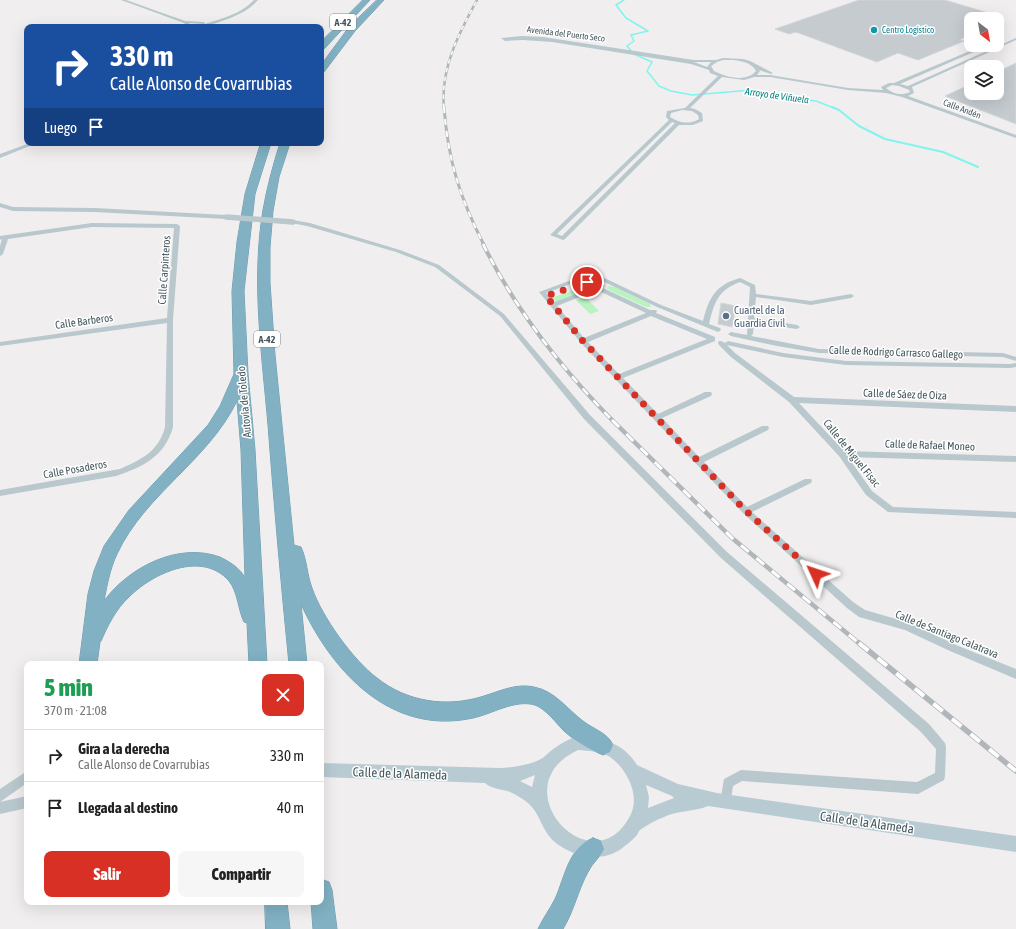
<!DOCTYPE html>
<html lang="es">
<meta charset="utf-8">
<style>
body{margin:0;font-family:"Asap Condensed",sans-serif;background:#f6f6f6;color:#222;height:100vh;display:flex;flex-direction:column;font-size:15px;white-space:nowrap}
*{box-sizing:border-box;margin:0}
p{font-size:13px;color:#767676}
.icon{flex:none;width:22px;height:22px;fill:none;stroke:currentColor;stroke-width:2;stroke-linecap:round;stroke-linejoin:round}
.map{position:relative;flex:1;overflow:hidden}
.side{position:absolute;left:24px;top:661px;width:300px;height:244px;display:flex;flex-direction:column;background:#fff;border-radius:8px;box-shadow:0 4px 16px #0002}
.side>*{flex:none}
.banner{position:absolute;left:24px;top:24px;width:300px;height:122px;border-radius:8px;box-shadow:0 4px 16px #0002;background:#1a4fa0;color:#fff;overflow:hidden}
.needle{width:26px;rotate:149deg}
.controls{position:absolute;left:964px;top:12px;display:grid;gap:8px}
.controls a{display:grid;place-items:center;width:40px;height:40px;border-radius:8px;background:#fff;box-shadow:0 4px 16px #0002;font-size:20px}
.pin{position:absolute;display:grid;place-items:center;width:34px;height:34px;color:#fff;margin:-17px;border:2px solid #fff;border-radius:50%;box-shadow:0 1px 4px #0007}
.me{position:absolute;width:44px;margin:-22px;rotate:312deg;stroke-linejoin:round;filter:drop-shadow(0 0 3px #0008)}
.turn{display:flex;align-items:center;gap:14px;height:84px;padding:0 20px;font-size:18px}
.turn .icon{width:52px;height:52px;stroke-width:2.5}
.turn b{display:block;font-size:28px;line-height:34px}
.then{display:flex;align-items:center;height:38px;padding:0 20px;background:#0003;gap:8px;font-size:15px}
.round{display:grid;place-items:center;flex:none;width:42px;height:42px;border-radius:8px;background:#f6f6f6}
.overview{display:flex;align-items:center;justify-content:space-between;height:68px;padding:0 20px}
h1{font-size:24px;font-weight:800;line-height:30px;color:#1e9e55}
.primary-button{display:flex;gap:8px;margin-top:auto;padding:8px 20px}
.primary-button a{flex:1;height:46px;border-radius:8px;background:#d93025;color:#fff;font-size:16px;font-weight:800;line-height:46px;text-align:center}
.primary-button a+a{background:#f6f6f6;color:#222}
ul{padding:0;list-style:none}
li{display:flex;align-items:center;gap:12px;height:52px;padding:0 20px;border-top:1px solid #e0e0e0}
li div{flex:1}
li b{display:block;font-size:15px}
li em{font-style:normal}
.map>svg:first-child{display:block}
.green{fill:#b8f3c0}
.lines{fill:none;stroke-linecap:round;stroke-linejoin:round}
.stream-far1{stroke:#81f4ef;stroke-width:1.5}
.stream{stroke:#81f4ef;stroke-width:2}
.building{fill:#c5cbcf;stroke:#d2d6db}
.highway-casing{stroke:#6c9cae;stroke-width:1}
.street{fill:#b8c8cd;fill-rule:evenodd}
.secondary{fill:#b8cbd2;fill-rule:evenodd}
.highway{fill:#81b1c2;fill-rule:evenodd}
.rail-far4-casing{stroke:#b0b6b9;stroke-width:2.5}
.rail-far3-casing{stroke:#b0b6b9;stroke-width:3}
.rail-far2-casing{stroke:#b0b6b9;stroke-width:4}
.rail-far1-casing{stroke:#b0b6b9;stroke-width:4.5}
.rail-casing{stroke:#b0b6b9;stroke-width:5.5}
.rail-far4{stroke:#fff;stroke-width:1.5;stroke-dasharray:4.5;stroke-linecap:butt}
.rail-far3{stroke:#fff;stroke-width:2;stroke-dasharray:6;stroke-linecap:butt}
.rail-far2{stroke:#fff;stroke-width:2.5;stroke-dasharray:8;stroke-linecap:butt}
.rail-far1{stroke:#fff;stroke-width:3;stroke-dasharray:10;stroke-linecap:butt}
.rail{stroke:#fff;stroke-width:4;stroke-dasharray:12;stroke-linecap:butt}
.street-bridge{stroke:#b8c8cd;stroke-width:5.5}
.route{stroke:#d93025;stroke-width:7;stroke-dasharray:0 12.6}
.culture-dot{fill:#0f9aa8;stroke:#fff;stroke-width:1.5}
.service-dot{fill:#5c6f8a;stroke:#fff;stroke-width:1.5}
.labels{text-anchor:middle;stroke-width:3;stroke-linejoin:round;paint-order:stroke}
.far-culture-label{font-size:9px;fill:#0d838f;stroke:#fff;text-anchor:start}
.far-street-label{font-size:9px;fill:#45585e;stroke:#fff}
.shield{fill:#fff;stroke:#7d8a8e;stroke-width:1}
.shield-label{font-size:10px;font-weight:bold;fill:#45585e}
.far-water-label{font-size:10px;font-style:italic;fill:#05847f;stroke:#fff}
.street-label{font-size:11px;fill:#45585e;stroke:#fff}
.service-label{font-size:11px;fill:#4e5e75;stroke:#fff;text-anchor:start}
.near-street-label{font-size:13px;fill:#45585e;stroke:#fff}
</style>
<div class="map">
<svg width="1016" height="929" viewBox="0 0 1016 929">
<rect width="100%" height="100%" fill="#f1eeef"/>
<g class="green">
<polygon points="589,285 593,287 557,301 552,299 554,297"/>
<polygon points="608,286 615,287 650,304 651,307 646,307 607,289"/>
<polygon points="585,297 599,311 590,314 576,300"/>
</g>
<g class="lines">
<polyline class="stream-far1" points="624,0 616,5 626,18 648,31 631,35 634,41 627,46 634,54 652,62 647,71 659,86 671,91 692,95 752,90 775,96 816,101 834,108"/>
<polyline class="stream" points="832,107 839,110 859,126 885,139 943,152 978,167"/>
</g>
<g class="building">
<polygon points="859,0 945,0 995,15 984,19 971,19 971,35 959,40 964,41 918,60 898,53 877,62 796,32 789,34 775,29"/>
<polygon points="1016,63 1016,124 945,96 971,84 971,93 997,93 997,72"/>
<polygon points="721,303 736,306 732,327 718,324"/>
</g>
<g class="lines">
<defs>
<g id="highway">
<polygon points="363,0 370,0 324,49 321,49 321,42"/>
<polygon points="377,0 384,0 355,31 324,72 321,72 321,65 349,27"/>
<path d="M 261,143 L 271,143 L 255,194 L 244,291 L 248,374 L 255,450 L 267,664 L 249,664 L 247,623 L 244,622 C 238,610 238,592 229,581 C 202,550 153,573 129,597 C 116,609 108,625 101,641 L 100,642 L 97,664 L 79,664 L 88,594 L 94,571 L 104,546 L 129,510 L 208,425 L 220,406 L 234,374 L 232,291 L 237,242 L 245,194 ZM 237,401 L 241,450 L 245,578 C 240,568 230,562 220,557 C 178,542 129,567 104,601 C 107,585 110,569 117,554 C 145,494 208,461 237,401 Z"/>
<path d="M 280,143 L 290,143 L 279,177 L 273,211 L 270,247 L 270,283 L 275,355 L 294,545 L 301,547 C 307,560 307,575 312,588 C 322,617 353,660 377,678 C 407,702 447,708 484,696 C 500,691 517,683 534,687 C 555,691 567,709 583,721 C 593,729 608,733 613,745 L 610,752 L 603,755 C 589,749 575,741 564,731 C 556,723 546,709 535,705 C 515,699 492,714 473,718 C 391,736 332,672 301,604 L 307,664 L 289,664 C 281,584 274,505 268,425 C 262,355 251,281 263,210 C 267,187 273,165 280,143 Z"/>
<path d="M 593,838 L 601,841 L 604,849 C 600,858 592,863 588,872 C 578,890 574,911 563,929 L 538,929 C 543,918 550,909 555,899 C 565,877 568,848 593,838 Z"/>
<polygon points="321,879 329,882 332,890 337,929 313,929 311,902 321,902"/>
<polygon points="265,902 287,902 290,929 266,929"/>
</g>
</defs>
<use href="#highway" class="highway-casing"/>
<g class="street">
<path d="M 121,0 L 126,0 L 185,21 L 204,22 L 205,24 C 223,18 241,14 254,0 L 258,0 C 244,16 223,20 204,27 L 198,27 L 204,24 L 189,23 L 192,27 L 188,27 L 184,23 Z"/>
<path d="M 522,36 L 543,37 L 694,60 L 716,60 L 723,58 L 743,59 L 750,61 L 773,73 L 771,74 L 759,70 L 760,71 L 757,75 L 770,75 L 848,88 L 883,90 L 881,87 L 889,83 L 894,83 L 984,45 L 990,45 L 900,84 L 908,86 L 1016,38 L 1016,40 L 912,87 L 914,93 L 908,96 L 1016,135 L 1016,138 L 902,97 L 886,93 L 848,90 L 770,77 L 754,77 L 744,80 L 722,77 L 690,108 L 695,109 L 702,113 L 703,121 L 693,125 L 679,125 L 565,239 L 563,240 L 550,235 L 669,120 L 666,117 L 667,111 L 685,108 L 718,76 L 710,73 L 709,70 L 691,64 L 552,42 L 523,40 L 505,41 L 501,38 ZM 723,60 C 735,60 750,60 756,71 C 746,83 726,77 714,71 L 711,66 L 717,62 ZM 694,62 L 711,62 L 707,67 ZM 892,85 L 899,86 L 909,90 L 910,92 C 901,96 893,94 886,88 ZM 682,110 L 692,111 L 698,115 L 699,119 C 689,125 679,123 670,117 L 671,113 ZM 672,122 L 675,123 L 562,236 L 557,234 Z"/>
<polygon points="30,143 37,143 0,158 0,154"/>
<polygon points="0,203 13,207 95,208 226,215 229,217 226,219 95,212 13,211 0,207"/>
<polygon points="293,220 310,223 400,250 439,265 504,314 590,415 727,552 929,724 945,743 946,747 945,776 944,780 918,794 742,781 733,786 730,806 726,808 722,806 720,802 724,779 741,770 917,782 935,773 936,749 921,732 721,558 584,419 500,316 435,267 396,252 307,226 291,223 290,222"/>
<path d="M 92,223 L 177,224 L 180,226 L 173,320 L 173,427 C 165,456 143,467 116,476 L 0,496 L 0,490 L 120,469 C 141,460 159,451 165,427 L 167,323 L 0,346 L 0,342 L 167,318 L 174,228 L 92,227 L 8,239 L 3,254 L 0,256 L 0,246 L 2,239 L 0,240 L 0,236 Z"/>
<path d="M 598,275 L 661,305 L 703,321 C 709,298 715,285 740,278 L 755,285 L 756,294 L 811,301 L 851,294 L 854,296 L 851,298 L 811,305 L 756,297 L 754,318 L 797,325 L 800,327 L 797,329 L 754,323 L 753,334 L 751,336 L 819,349 L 1003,353 L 1016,357 L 1016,361 L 1003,357 L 819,353 L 777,346 L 731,336 L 728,334 L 731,332 L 747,335 L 750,287 L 740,282 C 718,290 714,303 709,324 L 720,328 L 721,330 L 718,332 L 657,307 L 598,279 L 591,282 L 598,285 L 604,285 L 605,286 L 603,288 L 650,310 L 656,310 L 657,311 L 656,313 L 715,337 L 715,341 L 623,378 L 658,414 L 705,392 L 711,392 L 712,394 L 711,396 L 662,418 L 699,457 L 762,426 L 768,426 L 769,428 L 768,430 L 704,462 L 747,507 L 805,479 L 811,479 L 812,481 L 811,483 L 752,512 L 853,602 L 865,610 L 910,623 L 956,645 L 1016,669 L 1016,679 L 950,651 L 905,630 L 859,617 L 847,608 L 743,513 L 581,343 L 539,292 L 577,278 L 581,278 L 586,280 ZM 579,281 L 583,284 L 592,288 L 554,302 L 546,293 ZM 597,290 L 646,313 L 584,338 L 557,306 ZM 651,316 L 707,339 L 619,374 L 588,342 Z"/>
<polygon points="719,341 721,341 725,343 728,341 783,353 846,361 1010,364 1016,363 1016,367 1010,368 846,365 783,357 727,345 735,353 794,397 1016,406 1016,412 799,403 844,451 1016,456 1016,462 848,457 872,491 893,507 1016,512 1016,518 888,512 866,495 839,456 789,402 731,357 719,345 718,343"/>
<polygon points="27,771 27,783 0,802 0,789"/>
<polygon points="27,796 27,808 0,814 0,802"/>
</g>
<path class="secondary" d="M 577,736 C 601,737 624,743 637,765 L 678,784 L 717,793 L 1016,836 L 1016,852 L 708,806 C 694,812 678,810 664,817 C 656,820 647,825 640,830 C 637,833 639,832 637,835 C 633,840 626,845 621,849 C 601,863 574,857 556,843 C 541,831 541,814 528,803 C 523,799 517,795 510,792 C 503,789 491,789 485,783 L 321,777 L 321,763 L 500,768 C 511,768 537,764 545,756 C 555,747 564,741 577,736 ZM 578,750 C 589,751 600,751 610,757 C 627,769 641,796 630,816 C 592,888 499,787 578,750 ZM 535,775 L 532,787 L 520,781 ZM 646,785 L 672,796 L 674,798 L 648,808 L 649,797 Z"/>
<use href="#highway" class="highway"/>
<defs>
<path id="rail-far4" d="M 444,108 C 440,69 459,33 477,0"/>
<path id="rail-far3" d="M 444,107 C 448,161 460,198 484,245"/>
<path id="rail-far2" d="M 483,244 C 515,309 562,369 613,421"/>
<polyline id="rail-far1" points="612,420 732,538 860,644"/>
<polyline id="rail" points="859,643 1016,771"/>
</defs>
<use href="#rail-far4" class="rail-far4-casing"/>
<use href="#rail-far3" class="rail-far3-casing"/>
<use href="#rail-far2" class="rail-far2-casing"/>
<use href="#rail-far1" class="rail-far1-casing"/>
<use href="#rail" class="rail-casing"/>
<use href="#rail-far4" class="rail-far4"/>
<use href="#rail-far3" class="rail-far3"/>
<use href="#rail-far2" class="rail-far2"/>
<use href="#rail-far1" class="rail-far1"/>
<use href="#rail" class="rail"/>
<polyline class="street-bridge" points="226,217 293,222"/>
</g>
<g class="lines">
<polyline class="route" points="587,282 546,296 583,341 746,511 816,574"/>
</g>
<circle class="culture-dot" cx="874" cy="30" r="4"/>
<circle class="service-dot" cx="726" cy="316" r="4"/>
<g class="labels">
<g class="far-culture-label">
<text x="882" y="33">Centro Logístico</text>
</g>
<g class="far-street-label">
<text transform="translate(566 34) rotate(7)" y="3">Avenida del Puerto Seco</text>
<text transform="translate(962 109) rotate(21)" y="3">Calle Andén</text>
</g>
<g class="shield">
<rect x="330" y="14" width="26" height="16" rx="3"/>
<rect x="254" y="331" width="26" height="16" rx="3"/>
</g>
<g class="shield-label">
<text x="343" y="26">A-42</text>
<text x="267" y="343">A-42</text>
</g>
<g class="far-water-label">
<text transform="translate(777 95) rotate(8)" y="4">Arroyo de Viñuela</text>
</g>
<g class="street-label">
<text transform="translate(164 270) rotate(-86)" y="4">Calle Carpinteros</text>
<text transform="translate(84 321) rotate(-8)" y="4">Calle Barberos</text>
<text transform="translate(896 352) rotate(2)" y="4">Calle de Rodrigo Carrasco Gallego</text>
<text transform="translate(905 394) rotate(2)" y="4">Calle de Sáez de Oiza</text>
<text transform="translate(244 402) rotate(-95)" y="4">Autovía de Toledo</text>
<text transform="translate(930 445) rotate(2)" y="4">Calle de Rafael Moneo</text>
<text transform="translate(852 453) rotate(51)" y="4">Calle de Miguel Fisac</text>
<text transform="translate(75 469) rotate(-10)" y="4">Calle Posaderos</text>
<text transform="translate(947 634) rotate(22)" y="4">Calle de Santiago Calatrava</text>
</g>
<g class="service-label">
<text x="734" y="314">Cuartel de la<tspan x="734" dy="13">Guardia Cívil</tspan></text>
</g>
<g class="near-street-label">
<text transform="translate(400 773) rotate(2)" y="5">Calle de la Alameda</text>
<text transform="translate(867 822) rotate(8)" y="5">Calle de la Alameda</text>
</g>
</g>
</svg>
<div class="controls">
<a><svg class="needle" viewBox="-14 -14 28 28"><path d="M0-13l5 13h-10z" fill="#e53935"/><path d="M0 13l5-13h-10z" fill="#767676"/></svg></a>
<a><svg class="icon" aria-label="layers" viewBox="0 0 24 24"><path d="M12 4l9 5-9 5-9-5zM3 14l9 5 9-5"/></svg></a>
</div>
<div class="pin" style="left:587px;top:282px;background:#d93025"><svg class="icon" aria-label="arrive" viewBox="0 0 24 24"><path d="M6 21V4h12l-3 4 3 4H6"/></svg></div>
<svg class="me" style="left:816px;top:574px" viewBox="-20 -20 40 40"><path d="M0-17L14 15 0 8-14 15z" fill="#d93025" stroke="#fff" stroke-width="4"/></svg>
<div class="banner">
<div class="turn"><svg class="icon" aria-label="right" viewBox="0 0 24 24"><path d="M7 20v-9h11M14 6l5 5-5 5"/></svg><div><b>330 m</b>Calle Alonso de Covarrubias</div></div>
<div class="then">Luego<svg class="icon" aria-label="arrive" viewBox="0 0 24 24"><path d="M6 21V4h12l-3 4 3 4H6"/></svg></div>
</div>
<section class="side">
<div class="overview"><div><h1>5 min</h1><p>370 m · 21:08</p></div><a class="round" style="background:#d93025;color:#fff"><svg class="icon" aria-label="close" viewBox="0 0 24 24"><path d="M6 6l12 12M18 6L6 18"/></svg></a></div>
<ul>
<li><svg class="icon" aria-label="right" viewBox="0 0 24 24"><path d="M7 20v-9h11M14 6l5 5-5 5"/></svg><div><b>Gira a la derecha</b><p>Calle Alonso de Covarrubias</p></div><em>330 m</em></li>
<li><svg class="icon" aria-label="arrive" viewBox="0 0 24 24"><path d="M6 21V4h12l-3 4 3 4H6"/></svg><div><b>Llegada al destino</b></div><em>40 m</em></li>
</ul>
<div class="primary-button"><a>Salir</a><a>Compartir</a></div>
</section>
</div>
